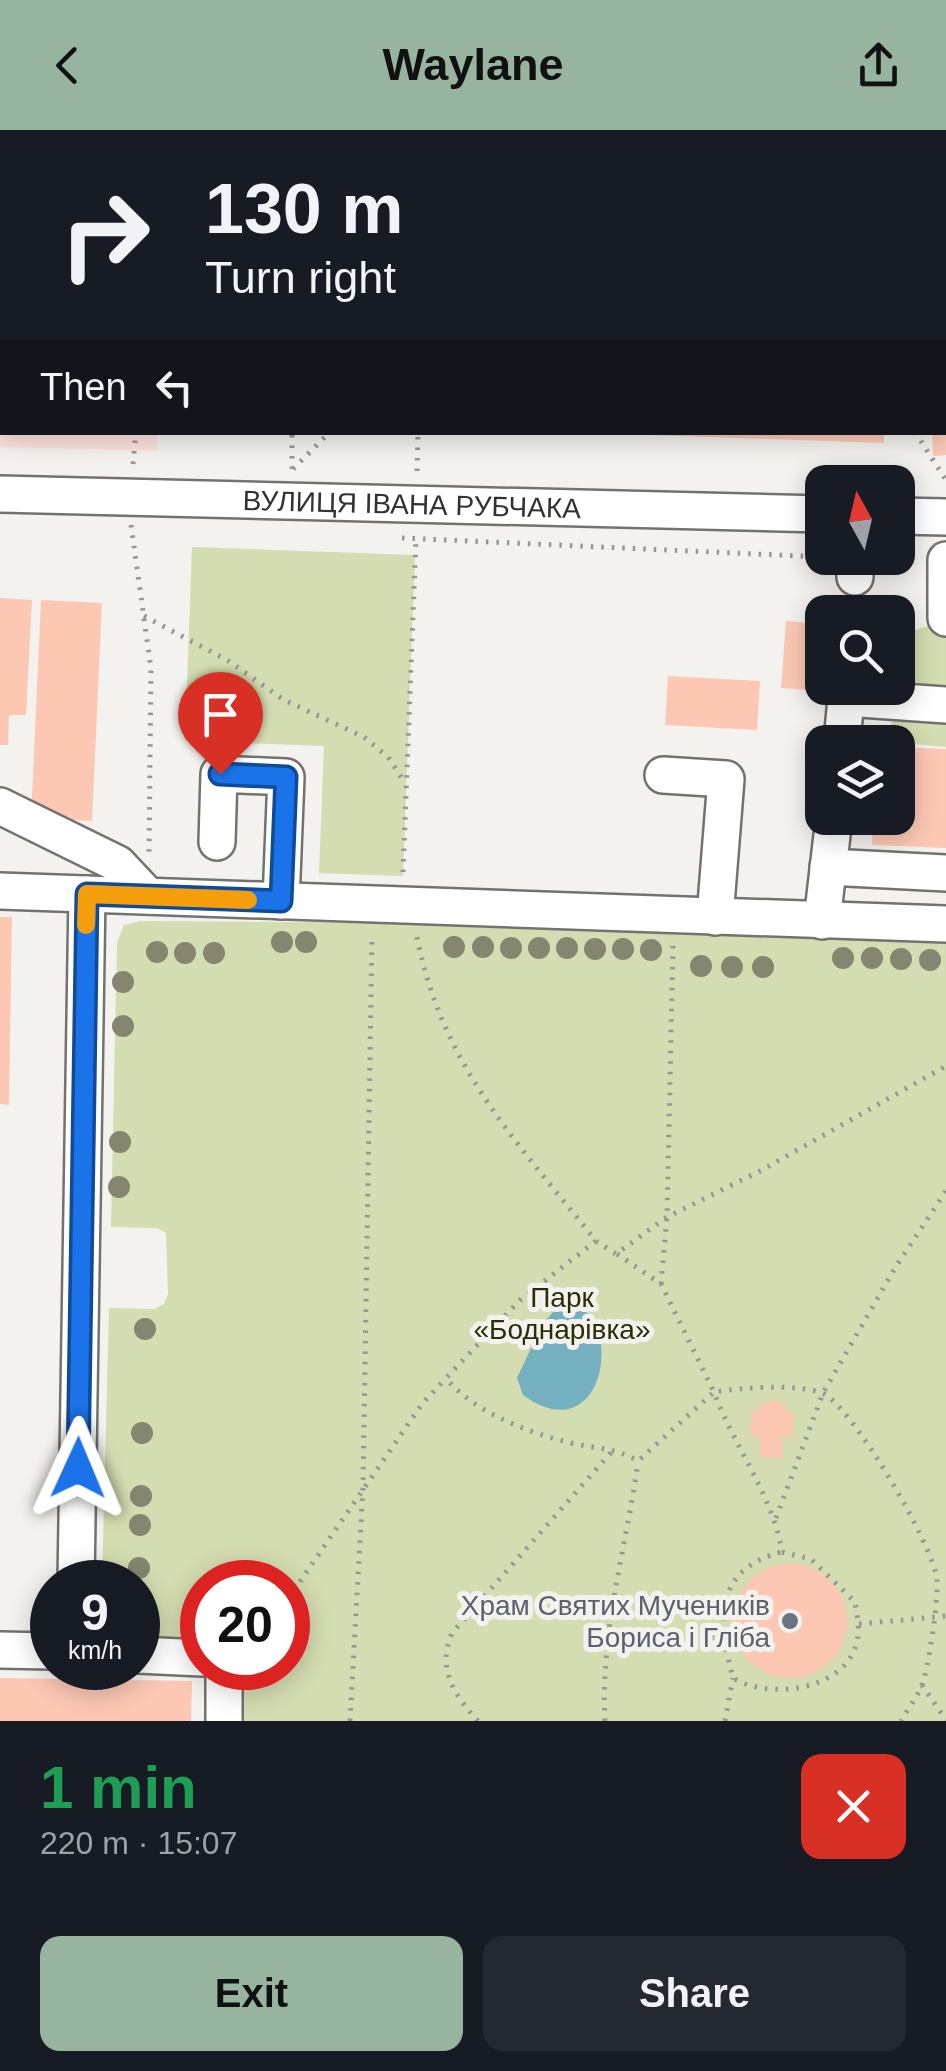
<!DOCTYPE html>
<meta charset="utf-8">
<style>
body{margin:0;font-family:Arial,sans-serif;background:#242831;color:#f1f3f6;height:100vh;display:flex;flex-direction:column;font-size:38px;white-space:nowrap}
*{box-sizing:border-box;margin:0}
p{font-size:32px;color:#9ea1a6}
.icon{flex:none;width:55px;height:55px;fill:none;stroke:currentColor;stroke-width:2;stroke-linecap:round;stroke-linejoin:round}
.map{position:relative;height:1591px;overflow:hidden}
.details{display:flex;flex-direction:column;background:#171b24;flex:1}
.details>*{flex:none}
.guide{position:absolute;left:0px;top:0px;width:948px;height:305px;box-shadow:0 5px 25px #0003;background:#171b24;color:#f1f3f6;overflow:hidden}
.needle{width:65px;rotate:352deg}
.buttons{position:absolute;left:805px;top:335px;display:grid;gap:20px}
.buttons a{display:grid;place-items:center;width:110px;height:110px;border-radius:20px;background:#171b24;box-shadow:0 5px 25px #0003;font-size:50px}
.speed{position:absolute;left:30px;top:1430px;display:flex;gap:20px;font-size:50px;font-weight:700;text-align:center}
.speed>*{display:grid;place-content:center;width:130px;height:130px;border-radius:50%;background:#171b24;box-shadow:0 5px 25px #0003;line-height:1}
.speed small{font-size:25px;font-weight:400}
.speed .limit{border:15px solid #d22;background:#fff;color:#111}
.pin{position:absolute;display:grid;place-items:center;width:85px;height:85px;color:#fff;margin:-102px -42px;border-radius:50% 50% 50% 0;rotate:-45deg;box-shadow:0 0 10px #0007}
.pin .icon{rotate:45deg}
.me{position:absolute;width:110px;margin:-55px;rotate:1deg;stroke-linejoin:round;filter:drop-shadow(0 0 8px #0008)}
.turn{display:flex;align-items:center;gap:35px;height:210px;padding:0 40px;font-size:45px}
.turn .icon{width:130px;height:130px;stroke-width:2.5}
.turn b{display:block;font-size:70px;line-height:85px}
.then{display:flex;align-items:center;height:95px;padding:0 40px;background:#0003;gap:20px;font-size:38px}
.round{display:grid;place-items:center;flex:none;width:105px;height:105px;border-radius:20px;background:#242831}
.overview{display:flex;align-items:center;justify-content:space-between;height:170px;padding:0 40px}
h1{font-size:60px;font-weight:800;line-height:75px;color:#1e9e55}
.action{display:flex;gap:20px;margin-top:auto;padding:20px 40px}
.action a{flex:1;height:115px;border-radius:20px;background:#97b59e;color:#111;font-size:40px;font-weight:800;line-height:115px;text-align:center}
.action a+a{background:#242831;color:#f1f3f6}
header{display:flex;justify-content:space-between;align-items:center;height:130px;padding:0 40px;background:#97b59e;color:#111;font-size:45px;font-weight:800}
.map>svg:first-child{display:block}
.education{fill:#fce1dc}
.green{fill:#d4dcb1}
.water{fill:#74b0c0}
.building{fill:#fcc8b4}
.lines{fill:none;stroke-linecap:round;stroke-linejoin:round}
.minor-casing{stroke:#74726f;stroke-width:40}
.path{stroke:#979693;stroke-width:5;stroke-dasharray:2.5 8;stroke-linecap:butt}
.minor{stroke:#fff;stroke-width:35}
.tree{fill:#84866f}
.route-casing{stroke:#114b97;stroke-width:25}
.route{stroke:#1a73e8;stroke-width:18}
.slow{stroke:#f59e0b;stroke-width:18}
.worship-dot{fill:#6b7280;stroke:#f4f2ee;stroke-width:4}
.labels{text-anchor:middle;stroke-width:10;stroke-linejoin:round;paint-order:stroke}
.street-label{font-size:28px;fill:#333231;stroke:#f4f2ee}
.park-label{font-size:28px;fill:#292e07;stroke:#f4f2ee}
.worship-label{font-size:28px;fill:#5b616d;stroke:#f4f2ee;text-anchor:end}
</style>
<header><svg class="icon" aria-label="back" viewBox="0 0 24 24"><path d="M15 5l-7 7 7 7"/></svg>Waylane<svg class="icon" aria-label="share" viewBox="0 0 24 24"><path d="M12 15V3M7 8l5-5 5 5M5 13v7h14v-7"/></svg></header>
<div class="map">
<svg width="946" height="1591" viewBox="0 0 946 1591">
<rect width="100%" height="100%" fill="#f4f2ee"/>
<polygon class="education" points="0,0 324,0 2,2 2,302 157,303 157,321 0,317"/>
<g class="green">
<polygon points="0,0 174,0 2,2 2,9"/>
<polygon points="192,417 415,425 403,746 319,743 324,616 185,611"/>
<polygon points="934,494 946,503 946,558 904,555 909,502"/>
<polygon points="892,584 946,588 946,617 890,612"/>
<polygon points="141,791 424,793 946,807 946,1591 237,1591 238,1538 288,1538 288,1452 202,1452 202,1512 138,1510 138,1452 102,1452 109,1178 154,1179 164,1174 168,1164 166,1103 157,1098 111,1097 117,813 124,795"/>
</g>
<path class="water" d="M 568,1173 L 593,1186 C 618,1240 585,1311 523,1265 L 517,1248 L 542,1195 L 560,1174 Z"/>
<g class="building">
<polygon points="563,302 884,302 884,313"/>
<polygon points="932,302 946,302 946,325 933,326"/>
<polygon points="0,468 32,470 26,585 9,585 8,615 0,615"/>
<polygon points="41,470 102,473 92,691 31,688"/>
<polygon points="786,491 822,494 822,558 876,558 875,565 781,558"/>
<polygon points="668,546 760,551 757,600 665,595"/>
<polygon points="898,617 946,619 946,718 872,715 873,688 898,688"/>
<polygon points="0,787 12,787 9,975 0,974"/>
<polygon points="777,1271 785,1274 785,1281 793,1281 793,1307 782,1307 782,1328 760,1327 760,1307 751,1307 751,1280 760,1280 760,1273 767,1271"/>
<circle cx="790" cy="1491" r="57"/>
<polygon points="0,1548 192,1551 191,1591 0,1591"/>
</g>
<g class="lines">
<defs>
<g id="minor">
<polyline points="483,0 483,2"/>
<polyline points="743,0 743,2"/>
<polyline points="816,0 816,2"/>
<polyline points="945,217 946,217"/>
<path id="s1" d="M 0,364 L 822,384"/>
<polyline points="898,386 946,387"/>
<polyline points="946,430 946,488"/>
<polyline points="855,447 855,428"/>
<polyline points="842,612 846,568 946,575"/>
<polyline points="663,645 726,649 715,787"/>
<polyline points="0,676 118,734 148,766"/>
<polyline points="217,712 219,644 286,647 281,771"/>
<polyline points="828,737 946,743"/>
<polyline points="0,761 946,794"/>
<polyline points="822,791 834,688"/>
<polyline points="76,1452 87,764"/>
<polyline points="0,1520 52,1521"/>
<polyline points="138,1525 202,1528"/>
<polyline points="224,1591 224,1538"/>
</g>
</defs>
<use href="#minor" class="minor-casing"/>
<g class="path">
<polyline points="927,0 927,2"/>
<polyline points="205,2 207,0"/>
<polyline points="557,2 558,0"/>
<polyline points="0,34 2,34"/>
<polyline points="945,177 946,176"/>
<polyline points="0,197 2,197"/>
<polyline points="915,302 946,350"/>
<polyline points="133,334 136,302"/>
<polyline points="292,339 292,302"/>
<polyline points="293,339 330,302"/>
<polyline points="417,341 418,302"/>
<polyline points="131,395 151,539 149,723"/>
<polyline points="402,408 822,427"/>
<polyline points="888,428 917,427"/>
<polyline points="144,486 227,530 284,570 364,607 388,627 405,653"/>
<polyline points="403,742 416,409"/>
<path d="M 417,807 C 442,936 517,1012 596,1111 L 616,1124 L 667,1087 L 762,1040 L 946,936"/>
<path d="M 596,1111 L 520,1170 L 446,1248 C 475,1283 527,1302 571,1313 C 596,1319 614,1317 638,1331 L 714,1262 C 734,1317 773,1365 782,1422"/>
<path d="M 617,1124 L 661,1154 L 714,1262 C 743,1258 794,1253 822,1263 C 851,1274 936,1419 937,1451 C 938,1473 929,1538 921,1558 C 916,1569 907,1580 901,1591"/>
<polyline points="661,1154 667,1087 673,815"/>
<polyline points="776,1388 823,1263 895,1138 946,1061"/>
<path d="M 782,1422 L 811,1429 L 855,1472 C 857,1485 860,1499 857,1512 C 845,1561 769,1570 733,1548 C 718,1491 713,1439 782,1422 Z"/>
<polyline points="288,1469 422,1274 446,1248"/>
<polyline points="859,1494 946,1486"/>
<polyline points="607,1518 724,1506"/>
<polyline points="922,1555 946,1590"/>
<polyline points="350,1591 363,1357 372,804"/>
<path d="M 478,1591 C 453,1564 437,1538 452,1503 L 615,1318"/>
<path d="M 605,1591 C 600,1502 626,1419 638,1332"/>
<polyline points="725,1591 733,1548"/>
</g>
<use href="#minor" class="minor"/>
</g>
<g class="tree">
<circle cx="282" cy="812" r="11"/>
<circle cx="306" cy="812" r="11"/>
<circle cx="454" cy="817" r="11"/>
<circle cx="483" cy="817" r="11"/>
<circle cx="511" cy="818" r="11"/>
<circle cx="539" cy="818" r="11"/>
<circle cx="567" cy="818" r="11"/>
<circle cx="595" cy="819" r="11"/>
<circle cx="623" cy="819" r="11"/>
<circle cx="651" cy="820" r="11"/>
<circle cx="157" cy="822" r="11"/>
<circle cx="185" cy="823" r="11"/>
<circle cx="214" cy="823" r="11"/>
<circle cx="843" cy="828" r="11"/>
<circle cx="872" cy="828" r="11"/>
<circle cx="901" cy="829" r="11"/>
<circle cx="930" cy="830" r="11"/>
<circle cx="701" cy="836" r="11"/>
<circle cx="732" cy="837" r="11"/>
<circle cx="763" cy="837" r="11"/>
<circle cx="123" cy="852" r="11"/>
<circle cx="123" cy="896" r="11"/>
<circle cx="120" cy="1012" r="11"/>
<circle cx="119" cy="1057" r="11"/>
<circle cx="145" cy="1199" r="11"/>
<circle cx="142" cy="1303" r="11"/>
<circle cx="141" cy="1366" r="11"/>
<circle cx="140" cy="1395" r="11"/>
<circle cx="139" cy="1438" r="11"/>
</g>
<g class="lines">
<defs>
<polyline id="route" points="78,1338 87,764 281,771 286,647 220,644"/>
</defs>
<use href="#route" class="route-casing"/>
<use href="#route" class="route"/>
<polyline class="slow" points="86,795 87,764 248,770"/>
</g>
<circle class="worship-dot" cx="790" cy="1491" r="10"/>
<g class="labels">
<g class="street-label">
<text dy="10" stroke="none"><textPath href="#s1" startOffset="412">ВУЛИЦЯ ІВАНА РУБЧАКА</textPath></text>
</g>
<g class="park-label">
<text x="562" y="1177">Парк<tspan x="562" dy="32">«Боднарівка»</tspan></text>
</g>
<g class="worship-label">
<text x="770" y="1485">Храм Святих Мучеників<tspan x="770" dy="32">Бориса і Гліба</tspan></text>
</g>
</g>
</svg>
<div class="buttons">
<a><svg class="needle" viewBox="-14 -14 28 28"><path d="M0-13l5 13h-10z" fill="#e53935"/><path d="M0 13l5-13h-10z" fill="#9ea1a6"/></svg></a>
<a><svg class="icon" aria-label="search" viewBox="0 0 24 24"><circle cx="10" cy="10" r="6"/><path d="M15 15l6 6"/></svg></a>
<a><svg class="icon" aria-label="layers" viewBox="0 0 24 24"><path d="M12 4l9 5-9 5-9-5zM3 14l9 5 9-5"/></svg></a>
</div>
<div class="speed"><div>9<small>km/h</small></div><div class="limit">20</div></div>
<div class="pin" style="left:220px;top:644px;background:#d93025"><svg class="icon" aria-label="arrive" viewBox="0 0 24 24"><path d="M6 21V4h12l-3 4 3 4H6"/></svg></div>
<svg class="me" style="left:78px;top:1338px" viewBox="-20 -20 40 40"><path d="M0-17L14 15 0 8-14 15z" fill="#1a73e8" stroke="#fff" stroke-width="4"/></svg>
<div class="guide">
<div class="turn"><svg class="icon" aria-label="right" viewBox="0 0 24 24"><path d="M7 20v-9h11M14 6l5 5-5 5"/></svg><div><b>130 m</b>Turn right</div></div>
<div class="then">Then<svg class="icon" aria-label="left" viewBox="0 0 24 24"><path d="M17 20v-9H6M10 6l-5 5 5 5"/></svg></div>
</div>
</div>
<section class="details">
<div class="overview"><div><h1>1 min</h1><p>220 m · 15:07</p></div><a class="round" style="background:#d93025;color:#fff"><svg class="icon" aria-label="close" viewBox="0 0 24 24"><path d="M6 6l12 12M18 6L6 18"/></svg></a></div>
<div class="action"><a>Exit</a><a>Share</a></div>
</section>
